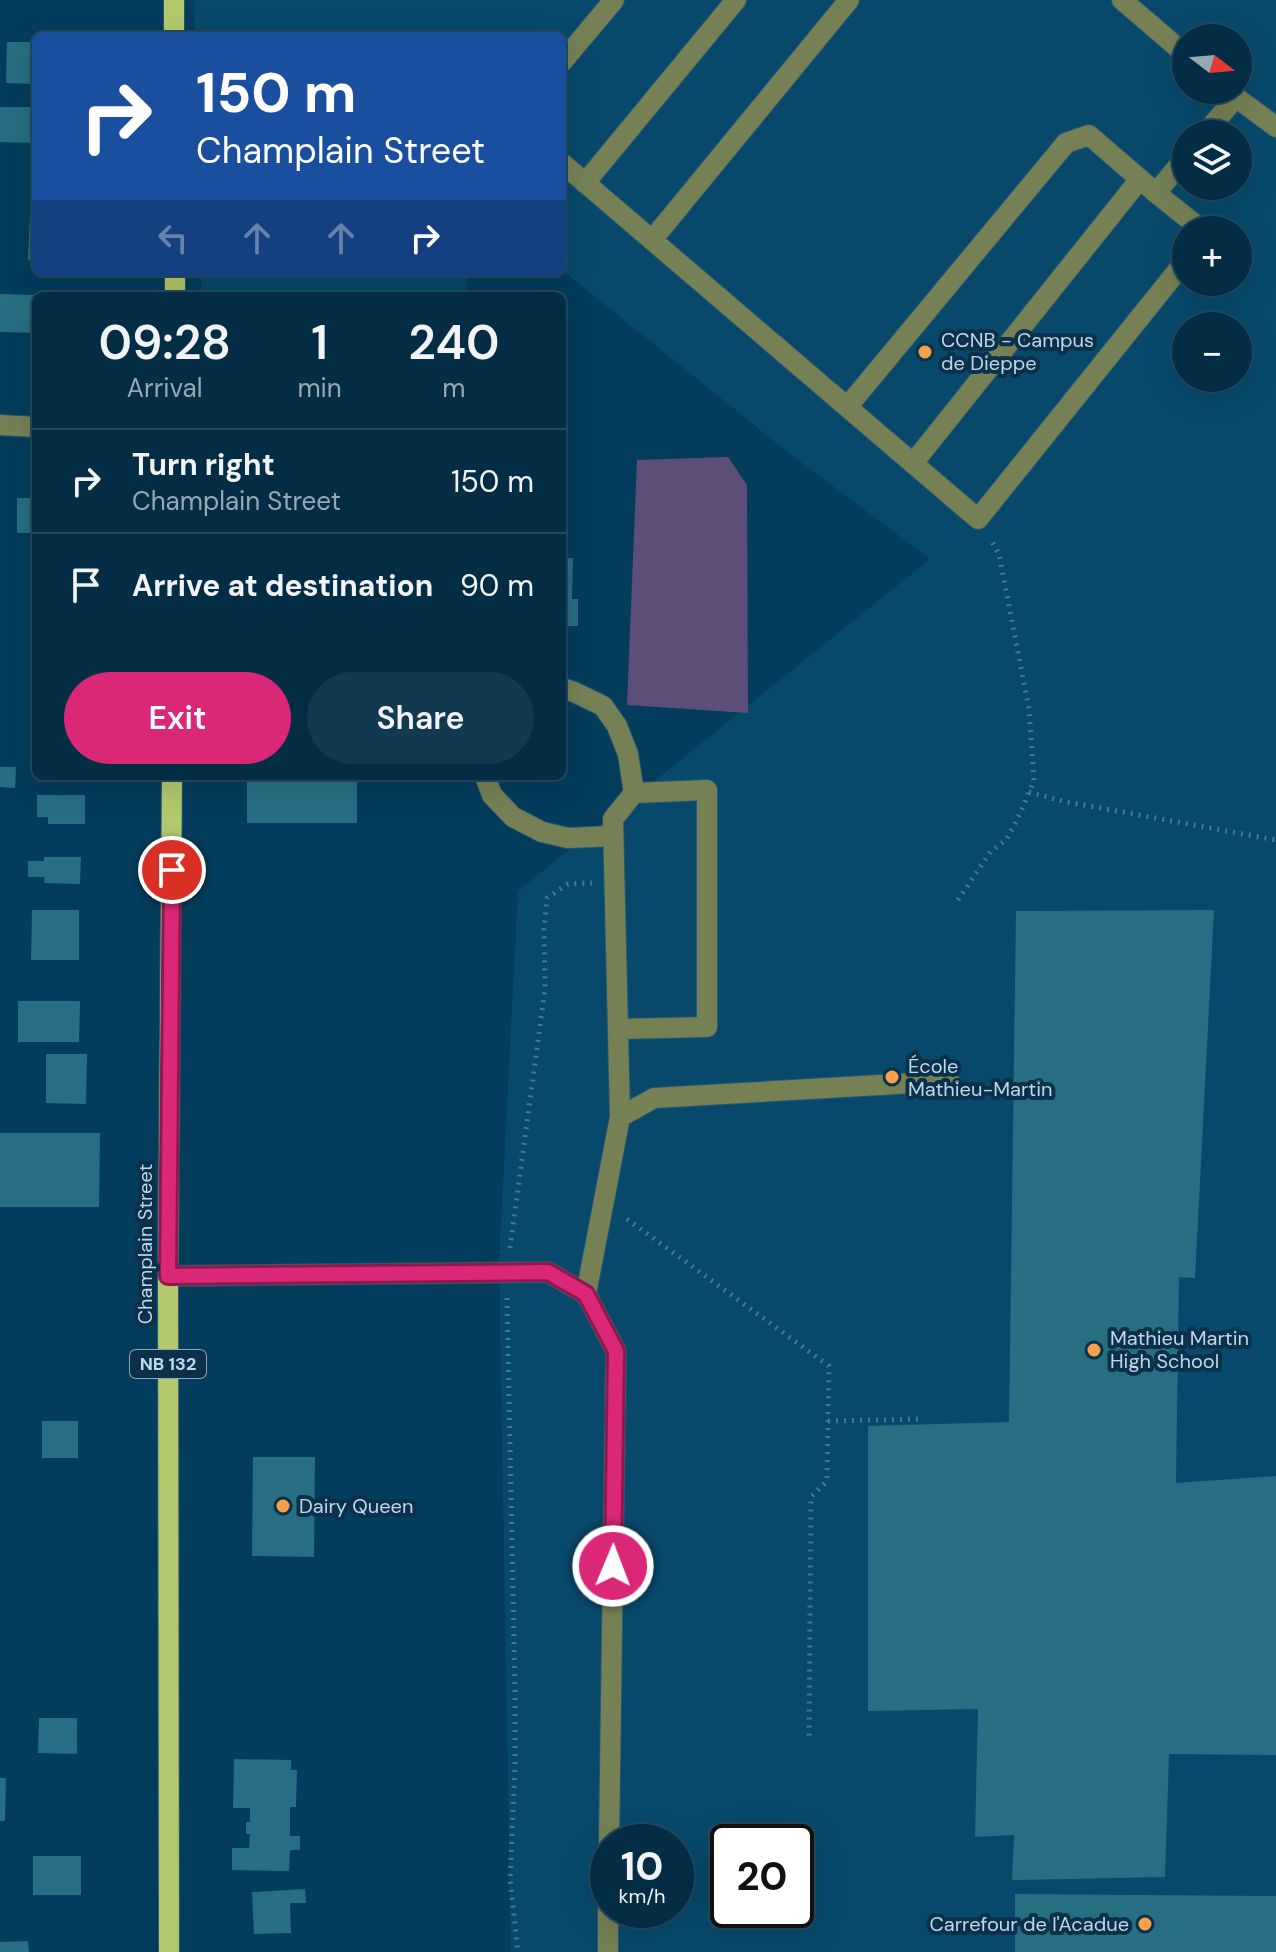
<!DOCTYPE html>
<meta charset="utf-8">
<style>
body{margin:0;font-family:"DM Sans",sans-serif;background:#11394f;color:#f1f3f6;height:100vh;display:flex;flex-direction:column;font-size:30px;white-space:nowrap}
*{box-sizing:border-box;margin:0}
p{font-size:26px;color:#97a8b2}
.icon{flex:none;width:44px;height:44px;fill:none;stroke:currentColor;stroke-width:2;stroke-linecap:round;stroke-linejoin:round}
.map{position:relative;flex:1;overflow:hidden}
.panel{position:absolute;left:32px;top:292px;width:534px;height:488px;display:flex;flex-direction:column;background:#032d44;border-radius:12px;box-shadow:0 8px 32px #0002,0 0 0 2px #24495d}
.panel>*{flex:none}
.banner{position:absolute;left:32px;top:32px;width:534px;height:244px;border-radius:12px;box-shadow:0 8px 32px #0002,0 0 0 2px #24495d;background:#1a4fa0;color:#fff;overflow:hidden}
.needle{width:52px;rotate:106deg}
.fabs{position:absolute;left:1172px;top:24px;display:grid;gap:16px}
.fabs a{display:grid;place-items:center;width:80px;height:80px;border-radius:50%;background:#032d44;box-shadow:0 8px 32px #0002,0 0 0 2px #24495d;font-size:40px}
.speed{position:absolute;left:590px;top:1824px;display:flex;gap:16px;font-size:40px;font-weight:700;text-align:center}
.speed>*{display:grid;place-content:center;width:104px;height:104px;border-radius:50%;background:#032d44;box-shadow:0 8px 32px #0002,0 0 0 2px #24495d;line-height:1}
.speed small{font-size:20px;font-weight:400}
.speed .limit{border:4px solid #111;border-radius:12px;background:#fff;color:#111}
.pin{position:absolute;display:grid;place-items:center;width:68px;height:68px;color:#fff;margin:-34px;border:4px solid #fff;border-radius:50%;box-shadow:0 2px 8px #0007}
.me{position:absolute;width:88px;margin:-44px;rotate:1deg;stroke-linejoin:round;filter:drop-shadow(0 0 6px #0008)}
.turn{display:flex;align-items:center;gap:28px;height:168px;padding:0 32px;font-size:36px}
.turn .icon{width:104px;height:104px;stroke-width:2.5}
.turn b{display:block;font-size:56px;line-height:68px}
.lanes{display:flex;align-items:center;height:76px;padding:0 32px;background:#0003;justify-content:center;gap:40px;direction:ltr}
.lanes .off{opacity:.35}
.eta{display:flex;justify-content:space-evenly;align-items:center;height:136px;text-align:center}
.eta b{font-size:48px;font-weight:600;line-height:56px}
.action{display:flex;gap:16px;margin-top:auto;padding:16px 32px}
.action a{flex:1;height:92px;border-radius:48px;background:#db2777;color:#fff;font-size:32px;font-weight:600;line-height:92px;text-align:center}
.action a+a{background:#11394f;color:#f1f3f6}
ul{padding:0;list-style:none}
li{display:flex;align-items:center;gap:24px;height:104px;padding:0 32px;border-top:2px solid #24495d}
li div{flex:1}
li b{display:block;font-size:30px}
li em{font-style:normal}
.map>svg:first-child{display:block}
.built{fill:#08496b;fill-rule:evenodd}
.grass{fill:#5c4e76}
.building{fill:#276e82}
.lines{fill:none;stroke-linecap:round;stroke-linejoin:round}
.minor-casing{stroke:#255875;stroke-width:22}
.major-casing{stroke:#255875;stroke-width:22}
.path{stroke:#4a7791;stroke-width:5;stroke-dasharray:2 6;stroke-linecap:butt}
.minor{stroke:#758155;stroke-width:20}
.major{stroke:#b2c86c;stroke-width:20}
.route-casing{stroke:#8e194d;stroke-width:20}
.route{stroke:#db2777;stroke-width:14}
.poi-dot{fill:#f9a04d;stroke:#0a3149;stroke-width:3}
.labels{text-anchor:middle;stroke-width:8;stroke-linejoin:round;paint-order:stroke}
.shield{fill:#0a3149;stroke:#88a6ba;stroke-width:2}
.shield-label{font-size:18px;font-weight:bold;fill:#bed8eb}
.poi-label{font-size:20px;fill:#bed8eb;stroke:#0a3149;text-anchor:start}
.street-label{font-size:20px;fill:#bed8eb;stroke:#0a3149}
</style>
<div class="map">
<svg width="1276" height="1952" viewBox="0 0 1276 1952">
<rect width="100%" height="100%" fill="#043c5b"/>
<g class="built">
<path d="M 194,0 L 1276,0 L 1276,1952 L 511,1952 L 499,1263 L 518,891 L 930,559 L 790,454 L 562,270 L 562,36 L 195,36 ZM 1186,38 L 1238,38 L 1238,90 L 1186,90 ZM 1186,134 L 1238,134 L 1238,186 L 1186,186 ZM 1186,230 L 1238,230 L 1238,282 L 1186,282 ZM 1186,326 L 1238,326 L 1238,378 L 1186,378 ZM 608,1842 L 676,1842 L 676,1910 L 608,1910 ZM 728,1842 L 796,1842 L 796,1910 L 728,1910 Z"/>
<polygon points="201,272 466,272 467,296 202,296"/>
</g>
<polygon class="grass" points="728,457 747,485 748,713 627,705 637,460"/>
<g class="building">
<polygon points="7,42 36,42 36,84 6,83"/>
<polygon points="0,107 36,107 36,143 0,142"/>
<polygon points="30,216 36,216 36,261 28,260"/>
<polygon points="0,294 36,295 36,333 0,332"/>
<rect x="17" y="498" width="19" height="35"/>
<polygon points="562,558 573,558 572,599 578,599 578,626 562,626"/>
<polygon points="0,767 16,767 15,788 0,787"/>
<rect x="247" y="776" width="110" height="47"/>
<polygon points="37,795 85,795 85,824 48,824 48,817 37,817"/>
<polygon points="44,857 81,857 80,884 44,883 45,877 28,877 28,861 44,861"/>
<polygon points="32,910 79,910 79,960 31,960"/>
<polygon points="1214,910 1195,1278 1179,1277 1176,1483 1276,1476 1276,1755 1169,1754 1165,1877 1012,1880 1014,1835 975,1837 978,1709 868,1711 868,1426 1009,1422 1016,911"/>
<polygon points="18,1001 80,1001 79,1042 18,1042"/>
<polygon points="46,1054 87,1054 86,1104 46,1103"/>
<polygon points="0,1133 100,1133 99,1207 0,1207"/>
<rect x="42" y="1421" width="36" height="37"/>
<polygon points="253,1457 315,1457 314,1557 252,1556"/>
<polygon points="39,1718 77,1718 77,1754 38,1753"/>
<polygon points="234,1759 291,1760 291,1770 297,1770 296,1807 290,1807 290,1836 300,1836 300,1850 290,1850 289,1871 232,1870 232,1848 249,1848 250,1834 246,1834 246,1822 250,1822 250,1808 233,1808"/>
<polygon points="0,1778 6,1778 5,1821 0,1821"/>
<rect x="33" y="1856" width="48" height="39"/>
<polygon points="305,1889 306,1903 290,1903 291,1933 254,1934 252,1892"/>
<polygon points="1015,1894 1276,1896 1276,1952 1015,1952"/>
<polygon points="28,1941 29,1952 0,1952 0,1942"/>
</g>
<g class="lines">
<defs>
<g id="minor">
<polyline points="1122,0 1186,55"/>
<polyline points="562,62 614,0"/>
<polyline points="1226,90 1276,127"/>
<polyline points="1205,134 1235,98"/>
<polyline points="562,163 978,519 1186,260"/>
<polyline points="585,183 736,0"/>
<polyline points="1156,193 1186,157"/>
<polyline points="652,240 849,0"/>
<polyline points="848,406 1066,143 1089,135 1156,193 1202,230"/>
<polyline points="0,425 36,427"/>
<polyline points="914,462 1140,179"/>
<polyline points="562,688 574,692 603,706 617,726 628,754 634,793"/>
<polyline points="485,776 492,795 513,817 542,832 568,838 613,836"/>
<polyline points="620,1117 654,1098 949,1081"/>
<polyline points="168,1276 548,1272 586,1294 616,1351 609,1842"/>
<polyline points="586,1294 620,1117 613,819 634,793 707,790 707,1027 618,1029"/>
<polyline points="608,1952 608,1910"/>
</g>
<g id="major">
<polyline points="174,0 174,36"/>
<polyline points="175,272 175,296"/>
<polyline points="169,1952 168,1276 172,776"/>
</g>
</defs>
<use href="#minor" class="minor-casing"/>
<use href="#major" class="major-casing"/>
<g class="path">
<polyline points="1029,792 1062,801 1276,840"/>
<polyline points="958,900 991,851 1006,840 1018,818 1034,781 1029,709 999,554 991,540"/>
<polyline points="627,1219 829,1366 827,1481 811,1497 809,1741"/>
<polyline points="510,1248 545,989 544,929 547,898 568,884 592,883"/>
<polyline points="507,1298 515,1690 515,1767 510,1879 518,1952"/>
<polyline points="828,1421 923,1419"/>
</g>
<use href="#minor" class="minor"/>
<use href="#major" class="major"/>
</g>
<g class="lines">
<defs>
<polyline id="route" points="172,870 168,1276 548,1272 586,1294 616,1351 613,1566"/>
</defs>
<use href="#route" class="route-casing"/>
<use href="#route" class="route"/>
</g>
<g class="poi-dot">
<circle cx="925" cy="352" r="8"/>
<circle cx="892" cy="1077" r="8"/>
<circle cx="1094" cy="1350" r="8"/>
<circle cx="283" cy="1506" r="8"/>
<circle cx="1145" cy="1924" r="8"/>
</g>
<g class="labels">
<rect class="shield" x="130" y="1350" width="76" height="28" rx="6"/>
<g class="shield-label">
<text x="168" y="1370">NB 132</text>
</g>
<g class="poi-label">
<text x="941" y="347">CCNB - Campus<tspan x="941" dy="23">de Dieppe</tspan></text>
<text x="908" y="1073">École<tspan x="908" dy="23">Mathieu-Martin</tspan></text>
<text x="1110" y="1345">Mathieu Martin<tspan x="1110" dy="23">High School</tspan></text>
<text x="299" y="1513">Dairy Queen</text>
<text x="1129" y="1931" text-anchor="end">Carrefour de l'Acadue</text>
</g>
<g class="street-label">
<text transform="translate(145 1244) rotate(-90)" y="7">Champlain Street</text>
</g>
</g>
</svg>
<div class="fabs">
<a><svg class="needle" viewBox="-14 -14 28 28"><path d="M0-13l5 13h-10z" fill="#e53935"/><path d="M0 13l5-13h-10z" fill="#97a8b2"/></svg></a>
<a><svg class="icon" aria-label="layers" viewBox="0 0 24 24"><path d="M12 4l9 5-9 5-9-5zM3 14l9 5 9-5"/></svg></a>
<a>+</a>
<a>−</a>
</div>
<div class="speed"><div>10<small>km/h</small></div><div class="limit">20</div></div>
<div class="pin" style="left:172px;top:870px;background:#d93025"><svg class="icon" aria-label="arrive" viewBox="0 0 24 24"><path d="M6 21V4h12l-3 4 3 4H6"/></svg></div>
<svg class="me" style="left:613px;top:1566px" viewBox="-20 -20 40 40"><circle r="17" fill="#db2777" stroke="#fff" stroke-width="3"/><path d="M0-11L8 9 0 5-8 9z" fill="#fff"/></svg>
<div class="banner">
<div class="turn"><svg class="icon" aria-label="right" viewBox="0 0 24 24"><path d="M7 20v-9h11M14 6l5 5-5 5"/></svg><div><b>150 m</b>Champlain Street</div></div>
<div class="lanes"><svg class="icon off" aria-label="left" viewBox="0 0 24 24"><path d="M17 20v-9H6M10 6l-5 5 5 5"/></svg><svg class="icon off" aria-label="ahead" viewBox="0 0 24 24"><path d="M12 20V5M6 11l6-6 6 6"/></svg><svg class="icon off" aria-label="ahead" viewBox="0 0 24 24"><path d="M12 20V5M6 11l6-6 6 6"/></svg><svg class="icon" aria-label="right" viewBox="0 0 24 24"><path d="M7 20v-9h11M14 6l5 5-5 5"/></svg></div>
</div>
<section class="panel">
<div class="eta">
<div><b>09:28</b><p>Arrival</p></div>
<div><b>1</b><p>min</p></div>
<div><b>240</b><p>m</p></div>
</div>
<ul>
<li><svg class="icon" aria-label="right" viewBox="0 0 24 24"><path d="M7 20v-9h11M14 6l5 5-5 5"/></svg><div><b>Turn right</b><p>Champlain Street</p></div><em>150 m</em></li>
<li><svg class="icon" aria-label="arrive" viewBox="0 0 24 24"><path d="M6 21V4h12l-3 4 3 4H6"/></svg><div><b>Arrive at destination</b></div><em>90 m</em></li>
</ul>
<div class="action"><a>Exit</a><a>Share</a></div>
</section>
</div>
